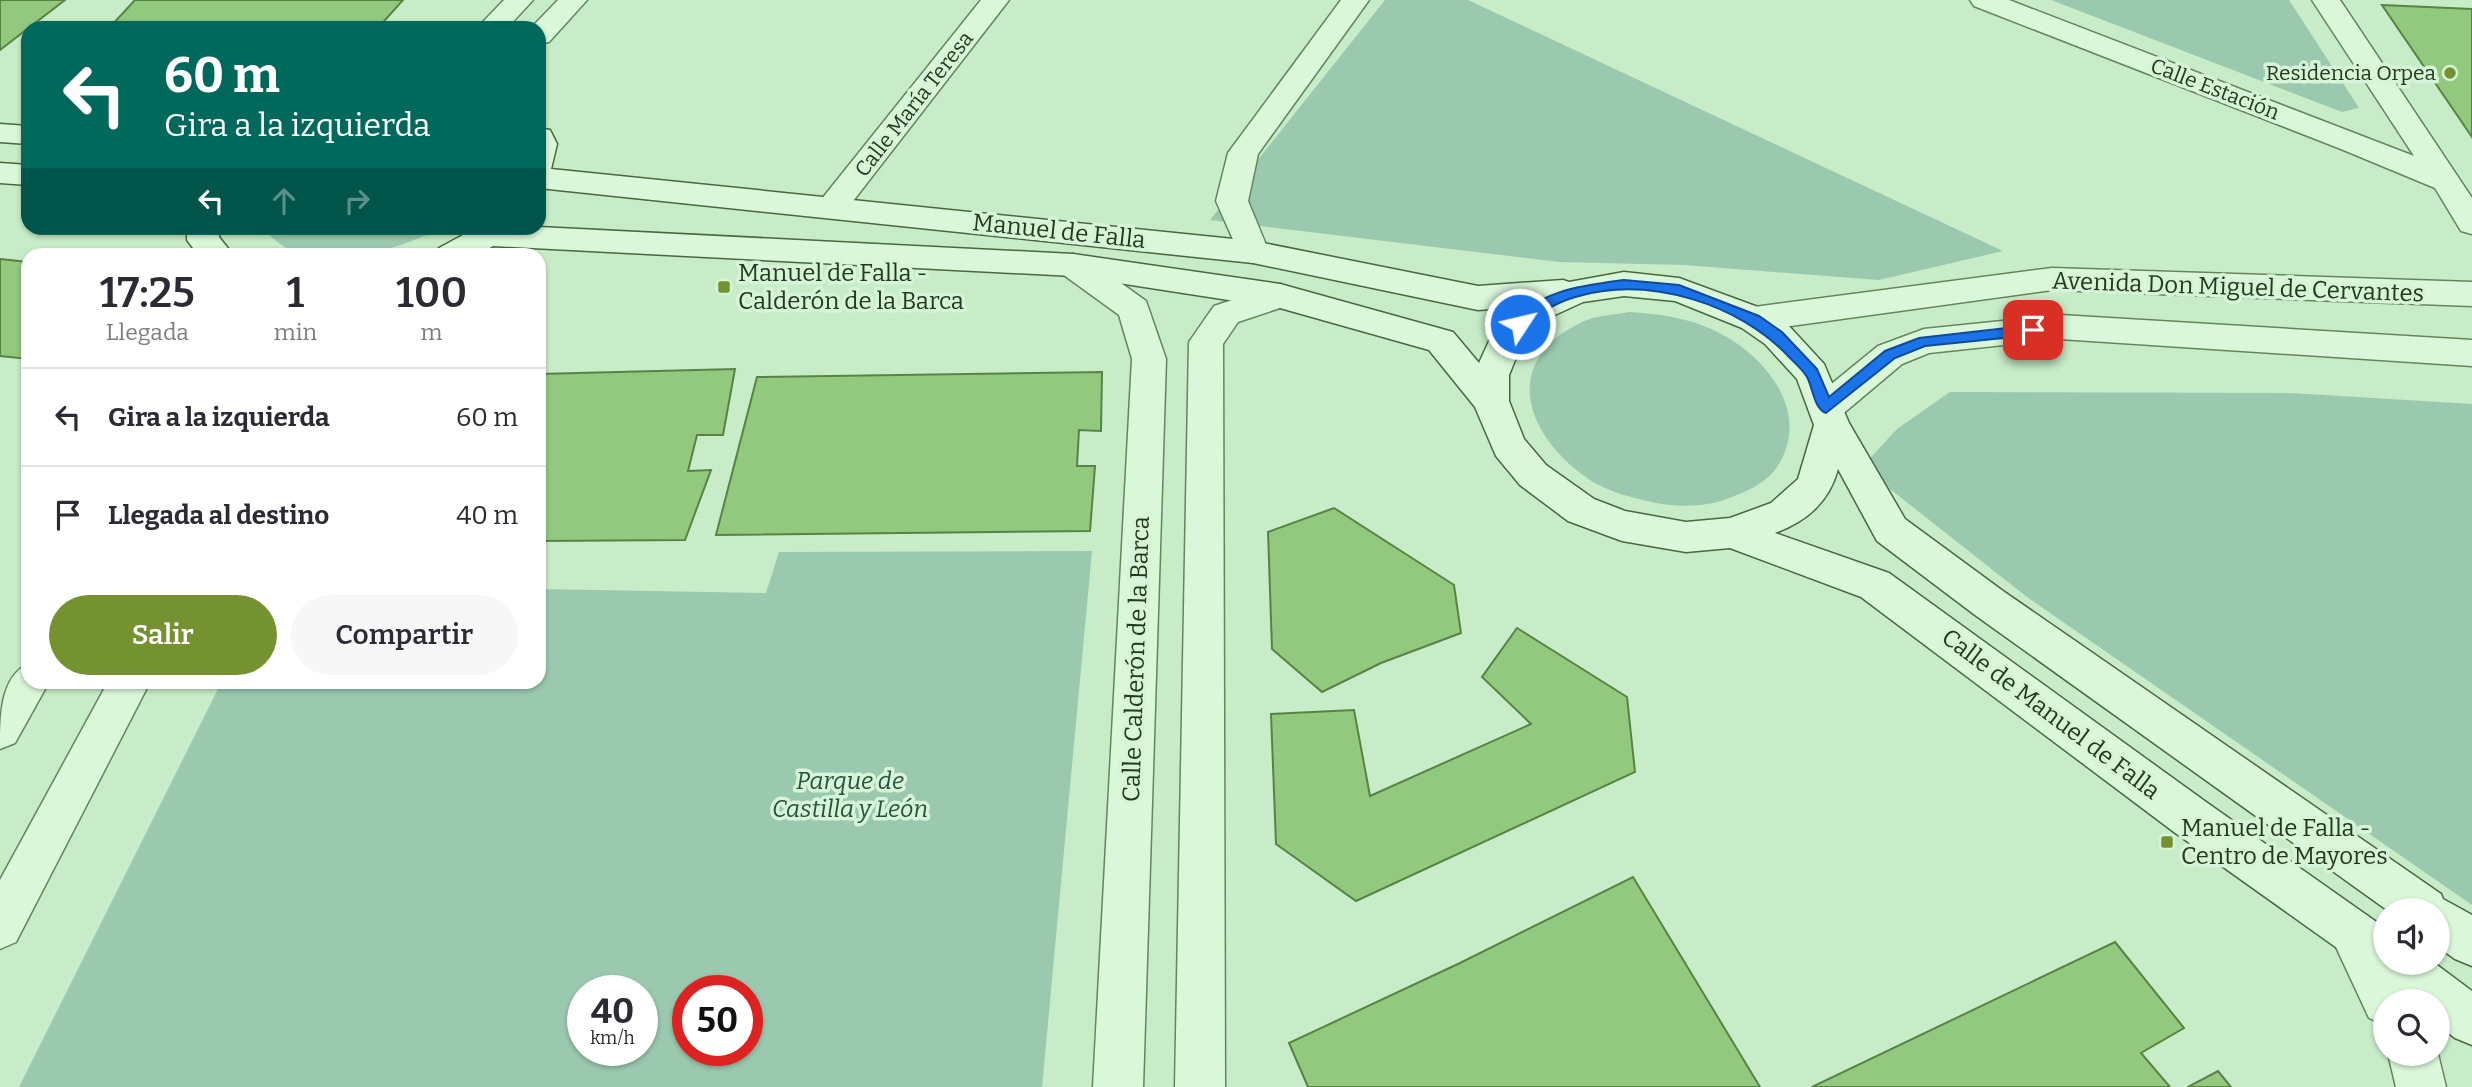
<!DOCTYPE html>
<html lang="es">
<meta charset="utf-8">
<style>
body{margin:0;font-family:Bitter,serif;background:#f7f7f7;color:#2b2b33;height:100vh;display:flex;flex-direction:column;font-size:26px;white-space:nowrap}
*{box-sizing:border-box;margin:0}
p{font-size:23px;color:#7c7c81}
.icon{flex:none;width:38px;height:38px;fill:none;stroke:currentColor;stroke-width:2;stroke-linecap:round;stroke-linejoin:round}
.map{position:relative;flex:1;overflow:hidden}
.side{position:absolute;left:21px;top:248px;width:525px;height:441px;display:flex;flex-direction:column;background:#fff;border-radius:21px;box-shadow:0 2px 5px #0004}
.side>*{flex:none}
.top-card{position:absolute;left:21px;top:21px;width:525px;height:214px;border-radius:21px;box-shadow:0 2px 5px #0004;background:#00695c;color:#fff;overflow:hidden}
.fabs{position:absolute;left:2373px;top:898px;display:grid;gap:14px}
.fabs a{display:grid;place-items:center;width:77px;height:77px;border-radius:50%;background:#fff;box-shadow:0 2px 5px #0004;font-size:35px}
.speed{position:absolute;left:567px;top:975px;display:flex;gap:14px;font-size:35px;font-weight:700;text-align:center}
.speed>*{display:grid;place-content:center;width:91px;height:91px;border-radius:50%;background:#fff;box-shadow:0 2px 5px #0004;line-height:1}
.speed small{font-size:18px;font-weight:400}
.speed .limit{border:10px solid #d22;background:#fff;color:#111}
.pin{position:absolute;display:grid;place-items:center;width:60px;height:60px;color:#fff;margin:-30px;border-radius:14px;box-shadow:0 4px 10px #0006}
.me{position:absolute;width:77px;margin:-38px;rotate:55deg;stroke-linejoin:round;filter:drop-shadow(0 0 5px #0008)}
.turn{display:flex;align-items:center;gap:24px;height:147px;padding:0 28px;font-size:32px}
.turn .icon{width:91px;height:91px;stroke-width:2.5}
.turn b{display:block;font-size:49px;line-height:60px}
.lanes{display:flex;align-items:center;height:66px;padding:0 28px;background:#0003;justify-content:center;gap:35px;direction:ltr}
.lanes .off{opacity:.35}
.eta{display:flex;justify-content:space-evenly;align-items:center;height:119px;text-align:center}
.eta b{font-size:42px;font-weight:600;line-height:49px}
.primary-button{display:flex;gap:14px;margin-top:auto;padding:14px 28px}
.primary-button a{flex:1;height:80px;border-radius:42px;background:#759231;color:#fff;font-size:28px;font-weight:600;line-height:80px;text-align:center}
.primary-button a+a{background:#f7f7f7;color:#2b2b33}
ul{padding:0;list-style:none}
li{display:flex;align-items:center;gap:21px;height:98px;padding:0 28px;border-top:2px solid #e1e1e2}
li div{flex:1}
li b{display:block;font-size:26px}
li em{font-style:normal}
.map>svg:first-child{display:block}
.green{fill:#9bc9af;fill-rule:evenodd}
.building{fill:#93c87f;stroke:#578445;stroke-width:2}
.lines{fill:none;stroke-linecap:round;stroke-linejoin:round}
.minor-casing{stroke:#64865d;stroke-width:3}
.secondary-casing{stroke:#486840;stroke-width:3}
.minor{fill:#daf7da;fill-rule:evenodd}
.secondary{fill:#daf7da;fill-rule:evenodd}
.route{fill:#1a73e8;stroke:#114b97;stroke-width:2}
.poi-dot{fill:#759231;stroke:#d6f4d7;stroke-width:2.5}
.labels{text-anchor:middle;stroke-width:7;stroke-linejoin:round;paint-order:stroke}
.far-poi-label{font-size:21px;fill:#253820;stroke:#d6f4d7;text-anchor:end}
.far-street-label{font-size:21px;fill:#253820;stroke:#d6f4d7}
.street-label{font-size:24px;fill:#253820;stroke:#d6f4d7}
.poi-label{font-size:24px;fill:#253820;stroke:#d6f4d7;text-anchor:start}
.park-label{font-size:24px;font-style:italic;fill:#285340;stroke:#d6f4d7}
</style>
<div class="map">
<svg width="2472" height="1087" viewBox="0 0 2472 1087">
<rect width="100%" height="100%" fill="#c7ecc7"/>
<g class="green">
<polygon points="1385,0 1468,0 2003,251 1879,280 1684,265 1559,262 1210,220"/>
<polygon points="2051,0 2289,0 2359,108 2342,112"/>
<path d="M 264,228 L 441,228 C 394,252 301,281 264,228 Z"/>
<path d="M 1629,312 C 1657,314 1685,317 1711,329 C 1762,351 1814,411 1777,467 C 1766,484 1743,493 1724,500 C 1704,507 1678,507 1656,503 C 1633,498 1607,492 1587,478 C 1522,432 1500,357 1587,320 C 1600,315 1616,315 1629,312 Z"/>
<polygon points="1950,392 2291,393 2472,404 2472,905 2027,597 1862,467 1897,429"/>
<path d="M 1092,551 L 1042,1087 L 19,1087 L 221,683 L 539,682 L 539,589 L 766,593 L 779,552 ZM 642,990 L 642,1050 L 583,1050 L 583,990 ZM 747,990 L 747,1050 L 688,1050 L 688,990 Z"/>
</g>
<g class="building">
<polygon points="0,0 65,0 0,50"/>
<polygon points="135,0 403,0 378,28 109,28"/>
<polygon points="2382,5 2472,9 2472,137"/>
<polygon points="0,259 28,262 28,359 0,356"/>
<polygon points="735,369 723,435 697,435 688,471 711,470 685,540 539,541 539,374"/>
<polygon points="1102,372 1101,431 1079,430 1077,466 1095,466 1090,531 716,535 757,377"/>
<polygon points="1334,508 1454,585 1461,633 1381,663 1322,692 1272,649 1268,532"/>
<polygon points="1517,628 1627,697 1635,772 1356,901 1276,844 1271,714 1354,710 1370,796 1531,724 1482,677"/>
<polygon points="1633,877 1760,1087 1308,1087 1289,1043 1460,963"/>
<polygon points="2115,942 2184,1028 2141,1053 2170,1087 1812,1087"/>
<polygon points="2218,1071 2231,1087 2188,1087"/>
</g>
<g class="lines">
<defs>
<g id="minor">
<polygon points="504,0 533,0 507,28 477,28"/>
<polygon points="558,0 587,0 549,42 539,44 539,28 531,28"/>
<polygon points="981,0 1009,0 843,214 832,217 821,214 816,207 821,200"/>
<polygon points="1341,0 1369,0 1258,154 1248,201 1269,252 1264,260 1253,263 1242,260 1216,201 1228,153"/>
<polygon points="1970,0 2009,0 2414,156 2312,0 2340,0 2472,198 2472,234 2461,231 2435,188 2341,149 1974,6"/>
<polygon points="1073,254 1085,257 1146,301 1166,359 1143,1087 1093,1087 1132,359 1119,315 1061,273 1057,265 1061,257"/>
<polygon points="2052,268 2472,282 2472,306 2052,290 1754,331 1742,328 1737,319 1742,310 1754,307"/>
<polygon points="1280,284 1292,288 1297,296 1292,304 1238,322 1223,344 1225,1087 1175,1087 1189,342 1214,306"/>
<polygon points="2060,315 2472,340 2472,366 2060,339 1929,353 1902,364 1839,417 1826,421 1813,417 1808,408 1813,399 1878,346 1924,329"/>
<path d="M 28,664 L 28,682 L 49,682 L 15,743 L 0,749 C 0,717 0,677 28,664 Z"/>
<polygon points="108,682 150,682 16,942 0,949 0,880"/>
<polygon points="2352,909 2368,916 2385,949 2385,962 2392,962 2410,1001 2385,1001 2385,1025 2369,1018 2329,932 2336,916"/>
<polygon points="2388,1054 2438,1054 2446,1087 2396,1087"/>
</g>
<g id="secondary">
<polygon points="0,124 28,126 28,144 0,142"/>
<path d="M 539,128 L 550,130 L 557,144 L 551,169 L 1253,241 L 1478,286 L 1563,280 L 1569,282 L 1624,272 L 1679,278 L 1766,310 L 1789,326 L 1824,364 L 1849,423 L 1905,519 L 2003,591 L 2441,894 L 2443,899 L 2472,915 L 2472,966 L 2455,959 L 2438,947 L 2438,910 L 2387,910 L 1975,615 L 1877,541 L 1838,469 C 1829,502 1807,521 1775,533 L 1889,573 L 2206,802 L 2385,928 L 2385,962 L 2433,962 L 2472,991 L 2472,1045 L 2455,1038 L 2438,1025 L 2438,1001 L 2406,1001 L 2375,975 L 2174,832 L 1861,597 L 1730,548 L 1686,552 L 1622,541 L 1568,521 L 1520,485 L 1496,456 L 1475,407 L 1429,350 L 1280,308 L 1073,276 L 493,246 L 476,256 L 434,256 L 439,248 L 476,228 L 539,227 L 1073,254 L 1280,284 L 1453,332 L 1479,363 L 1495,328 L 1517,307 L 1478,310 L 1253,263 L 539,188 ZM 1624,296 L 1675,301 L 1742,328 L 1765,344 L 1797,379 L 1814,425 L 1798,479 L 1771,503 L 1730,518 L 1686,522 L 1625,511 L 1594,499 L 1546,465 L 1524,439 L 1509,401 L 1509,375 L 1522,343 L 1544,320 L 1583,302 Z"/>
<polygon points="0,163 28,165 28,185 0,183"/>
<polygon points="187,228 219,228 219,237 234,256 199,256 187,240"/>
</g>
</defs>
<use href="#minor" class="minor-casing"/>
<use href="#secondary" class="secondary-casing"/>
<use href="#minor" class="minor"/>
<use href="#secondary" class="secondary"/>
</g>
<path class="route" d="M 1624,280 L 1679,285 L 1759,316 L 1782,332 L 1817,369 L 1829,397 L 1885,351 L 1919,338 L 2033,325 L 2040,330 L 2033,335 L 1925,346 L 1895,358 L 1826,413 C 1814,409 1813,388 1807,377 C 1803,370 1795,363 1789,357 C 1740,304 1650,276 1579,296 C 1566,299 1546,308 1536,317 C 1530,321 1527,327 1520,329 L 1513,324 C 1536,290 1587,285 1624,280 Z"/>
<g class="poi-dot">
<circle cx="2450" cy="73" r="7"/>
<rect x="717" y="280" width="14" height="14" rx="3.5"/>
<rect x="2160" y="835" width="14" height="14" rx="3.5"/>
</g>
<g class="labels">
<g class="far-poi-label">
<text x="2436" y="80">Residencia Orpea</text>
</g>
<g class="far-street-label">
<text transform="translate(2215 89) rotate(21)" y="7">Calle Estación</text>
<text transform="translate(914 104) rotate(-52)" y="7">Calle María Teresa</text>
</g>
<g class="street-label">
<text transform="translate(1059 231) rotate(6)" y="8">Manuel de Falla</text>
<text transform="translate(2238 287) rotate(2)" y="8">Avenida Don Miguel de Cervantes</text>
<text transform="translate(1136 659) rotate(-88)" y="8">Calle Calderón de la Barca</text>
<text transform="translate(2051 714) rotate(37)" y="8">Calle de Manuel de Falla</text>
</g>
<g class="poi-label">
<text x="738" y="281">Manuel de Falla -<tspan x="738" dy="28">Calderón de la Barca</tspan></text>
<text x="2181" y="836">Manuel de Falla -<tspan x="2181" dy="28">Centro de Mayores</tspan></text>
</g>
<g class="park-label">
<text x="850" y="789">Parque de<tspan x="850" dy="28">Castilla y León</tspan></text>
</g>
</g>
</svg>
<div class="fabs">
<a><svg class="icon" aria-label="sound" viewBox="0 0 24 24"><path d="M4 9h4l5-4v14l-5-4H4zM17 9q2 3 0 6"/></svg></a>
<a><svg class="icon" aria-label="search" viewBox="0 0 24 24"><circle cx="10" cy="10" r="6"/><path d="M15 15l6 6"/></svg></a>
</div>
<div class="speed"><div>40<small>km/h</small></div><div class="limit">50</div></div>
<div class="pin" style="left:2033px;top:330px;background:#d93025"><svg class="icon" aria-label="arrive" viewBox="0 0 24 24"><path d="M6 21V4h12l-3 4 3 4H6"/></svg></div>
<svg class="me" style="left:1520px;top:324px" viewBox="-20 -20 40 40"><circle r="17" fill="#1a73e8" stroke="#fff" stroke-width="3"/><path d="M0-11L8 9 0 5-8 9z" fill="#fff"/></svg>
<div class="top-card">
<div class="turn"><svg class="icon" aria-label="left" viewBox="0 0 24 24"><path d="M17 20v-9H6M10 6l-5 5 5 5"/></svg><div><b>60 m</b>Gira a la izquierda</div></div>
<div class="lanes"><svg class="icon" aria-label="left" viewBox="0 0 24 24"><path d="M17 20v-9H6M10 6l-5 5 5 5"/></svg><svg class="icon off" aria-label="ahead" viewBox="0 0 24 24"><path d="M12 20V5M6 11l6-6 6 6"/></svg><svg class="icon off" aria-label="right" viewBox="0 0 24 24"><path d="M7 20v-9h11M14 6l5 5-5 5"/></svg></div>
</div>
<section class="side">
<div class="eta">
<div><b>17:25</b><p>Llegada</p></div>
<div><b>1</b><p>min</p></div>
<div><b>100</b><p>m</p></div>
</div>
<ul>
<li><svg class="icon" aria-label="left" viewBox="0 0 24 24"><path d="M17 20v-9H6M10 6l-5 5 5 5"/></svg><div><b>Gira a la izquierda</b></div><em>60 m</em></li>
<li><svg class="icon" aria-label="arrive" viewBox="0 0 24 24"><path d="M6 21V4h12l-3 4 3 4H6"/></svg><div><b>Llegada al destino</b></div><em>40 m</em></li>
</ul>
<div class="primary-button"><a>Salir</a><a>Compartir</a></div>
</section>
</div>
